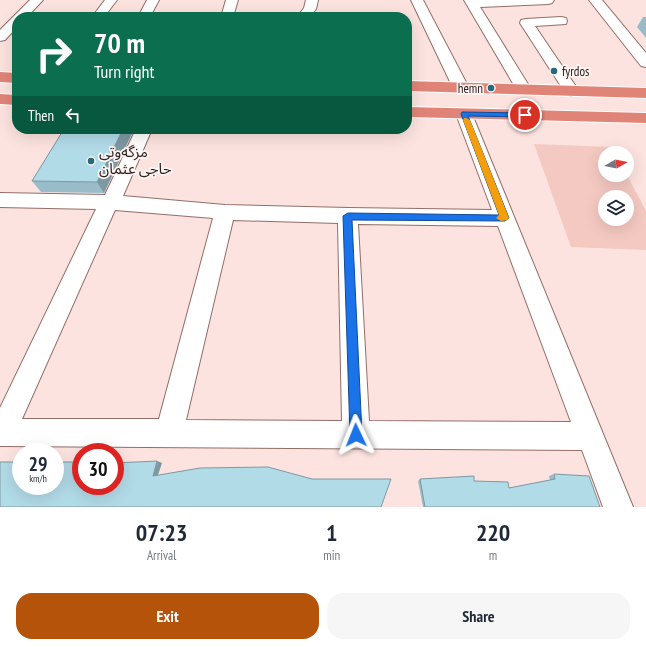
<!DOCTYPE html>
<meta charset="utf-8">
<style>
body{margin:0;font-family:"PT Sans Narrow","Noto Sans Arabic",sans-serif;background:#f6f6f7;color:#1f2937;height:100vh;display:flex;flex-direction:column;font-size:15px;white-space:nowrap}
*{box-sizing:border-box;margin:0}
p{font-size:13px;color:#747a83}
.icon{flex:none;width:22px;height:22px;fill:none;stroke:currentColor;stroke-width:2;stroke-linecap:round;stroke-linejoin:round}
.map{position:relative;height:507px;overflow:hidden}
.sheet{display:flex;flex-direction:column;background:#fff;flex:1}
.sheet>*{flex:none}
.banner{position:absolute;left:12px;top:12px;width:400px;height:122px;border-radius:16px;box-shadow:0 4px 16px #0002;background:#0b6e4f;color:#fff;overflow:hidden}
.needle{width:26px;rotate:81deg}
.buttons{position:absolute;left:598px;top:146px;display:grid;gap:8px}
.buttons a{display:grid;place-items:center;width:36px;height:36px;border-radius:50%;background:#fff;box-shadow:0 4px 16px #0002;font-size:20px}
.speed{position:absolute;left:12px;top:443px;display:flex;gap:8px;font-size:20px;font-weight:700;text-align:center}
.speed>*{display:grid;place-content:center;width:52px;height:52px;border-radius:50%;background:#fff;box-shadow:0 4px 16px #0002;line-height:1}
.speed small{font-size:10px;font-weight:400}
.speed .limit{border:6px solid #d22;background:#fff;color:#111}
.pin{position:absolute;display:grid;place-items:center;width:34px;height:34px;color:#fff;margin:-17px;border:2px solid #fff;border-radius:50%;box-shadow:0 1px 4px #0007}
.me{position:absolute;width:44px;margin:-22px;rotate:358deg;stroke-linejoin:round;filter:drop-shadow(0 0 3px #0008)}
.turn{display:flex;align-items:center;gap:14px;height:84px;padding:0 16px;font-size:18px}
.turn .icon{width:52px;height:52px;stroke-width:2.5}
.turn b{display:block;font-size:28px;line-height:34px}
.then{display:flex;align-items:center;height:38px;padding:0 16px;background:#0003;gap:8px;font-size:15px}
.eta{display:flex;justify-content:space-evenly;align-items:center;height:68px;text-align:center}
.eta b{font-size:24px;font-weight:700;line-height:28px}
.cta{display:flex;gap:8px;margin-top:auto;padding:8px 16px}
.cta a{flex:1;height:46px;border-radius:16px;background:#b45309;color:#fff;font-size:16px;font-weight:700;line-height:46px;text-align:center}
.cta a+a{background:#f6f6f7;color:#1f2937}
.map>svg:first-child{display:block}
.green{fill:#f4c9c2;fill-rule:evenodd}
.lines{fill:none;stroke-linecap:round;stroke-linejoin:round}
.minor-casing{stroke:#926e68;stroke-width:2}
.tertiary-casing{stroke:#926e68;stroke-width:2}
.trunk-casing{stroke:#fff;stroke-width:2}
.minor{fill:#fff;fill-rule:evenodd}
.tertiary{fill:#fff;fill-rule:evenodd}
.trunk{fill:#e08477;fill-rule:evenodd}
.wall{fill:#99bcc8}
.shaded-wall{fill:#7d99a2}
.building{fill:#b2dbe8;stroke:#7d99a2}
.route{fill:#1a73e8;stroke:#114b97}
.slow{fill:#f59e0b}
.poi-dot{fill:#26697b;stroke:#fdf5f3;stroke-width:1.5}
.labels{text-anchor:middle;stroke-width:3.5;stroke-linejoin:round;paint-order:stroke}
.far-poi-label{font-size:13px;fill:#2e201d;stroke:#fdf5f3;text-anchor:start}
.poi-label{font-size:15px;fill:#2e201d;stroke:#fdf5f3;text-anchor:start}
</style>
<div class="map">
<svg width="646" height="507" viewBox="0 0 646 507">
<rect width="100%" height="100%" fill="#fce3df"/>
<path class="green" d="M 534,144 L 612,147 L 616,153 L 605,153 L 605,175 L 627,175 L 646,211 L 646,250 L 571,247 ZM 605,197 L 627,197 L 627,219 L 605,219 Z"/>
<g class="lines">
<defs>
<g id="minor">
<polygon points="30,0 43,0 27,17 17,17 17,27 5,40 0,41 0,30"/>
<polygon points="105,0 117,0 104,17 92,17"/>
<polygon points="147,0 159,0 150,17 138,17"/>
<polygon points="226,0 238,0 233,17 221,17"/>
<polygon points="306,0 318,0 316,9 310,17 297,17 304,8"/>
<polygon points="411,0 423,0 469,88 466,91 461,93 456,91 453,88"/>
<polygon points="464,0 554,0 552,3 548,4 480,7 531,89 528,92 523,94 518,92"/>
<polygon points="561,17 566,18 567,21 566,24 535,26 579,91 576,94 571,96 566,94 520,23 521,20 526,19"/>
<path d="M 464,109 L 470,110 L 472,114 L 633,507 L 603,507 L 582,450 L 0,446 L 0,408 L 96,209 L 0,207 L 0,193 L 105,195 L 136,129 L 152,129 L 123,196 L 225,205 L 348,208 L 492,210 L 456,114 L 458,110 ZM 115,210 L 213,218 L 159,419 L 22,419 ZM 233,220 L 338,223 L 342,421 L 186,420 ZM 358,224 L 498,226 L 571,422 L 369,421 Z"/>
</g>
<polygon id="tertiary" points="589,0 602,0 646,53 646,67 641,66"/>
<g id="trunk">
<polygon points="0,72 17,73 17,83 0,82"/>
<polygon points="407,81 646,88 646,98 407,91"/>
<polygon points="0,94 17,95 17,105 0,104"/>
<polygon points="407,107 646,113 646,123 407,117"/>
</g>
</defs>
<use href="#minor" class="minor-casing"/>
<use href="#tertiary" class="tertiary-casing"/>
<use href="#trunk" class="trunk-casing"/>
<use href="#minor" class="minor"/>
<use href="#tertiary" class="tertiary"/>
<use href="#trunk" class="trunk"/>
</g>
<g class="wall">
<polygon points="643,17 646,17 646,38 637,27"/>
<polygon points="64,129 134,129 104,193 41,192 32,181"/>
<polygon points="554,474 600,507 423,507 418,481 420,479 474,481 509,488 550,480 549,476"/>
</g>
<g class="shaded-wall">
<polygon points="123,129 134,129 104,193 97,182"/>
<polygon points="157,461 162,463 157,478 153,476"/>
</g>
<g class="building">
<polygon points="64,129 123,129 97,182 32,181"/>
<polygon points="157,461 153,476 200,468 268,467 312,479 391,479 381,507 0,507 0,462 21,462 21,486 55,486 55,462 79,462 78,464 81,464 81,486 115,486 115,463"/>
<polygon points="554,474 589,476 600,507 425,507 420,479 474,476 474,481 508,482 509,488 555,479"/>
</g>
<polygon class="route" points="462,112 525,113 528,115 525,117 468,116 509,218 505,221 352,220 362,435 361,439 356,441 352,439 350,435 343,216 348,213 499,215 461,114"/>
<polygon class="slow" points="464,118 466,118 470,120 509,218 508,220 501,221 496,218 499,215 463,120"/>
<g class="poi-dot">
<circle cx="554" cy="71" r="4"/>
<circle cx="491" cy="88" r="4"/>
<circle cx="91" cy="161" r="4"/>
</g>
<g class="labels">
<g class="far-poi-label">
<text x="562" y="76">fyrdos</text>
<text x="483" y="93" text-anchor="end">hemn</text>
</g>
<g class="poi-label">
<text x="99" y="157">مزگەوتی<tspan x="99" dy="17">حاجی عثمان</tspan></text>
</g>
</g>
</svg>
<div class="buttons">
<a><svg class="needle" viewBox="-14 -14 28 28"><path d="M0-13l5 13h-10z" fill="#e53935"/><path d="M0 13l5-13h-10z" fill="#747a83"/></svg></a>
<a><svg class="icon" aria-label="layers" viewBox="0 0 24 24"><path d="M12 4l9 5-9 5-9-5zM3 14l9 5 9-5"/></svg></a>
</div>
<div class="speed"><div>29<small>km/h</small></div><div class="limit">30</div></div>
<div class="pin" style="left:525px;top:115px;background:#d93025"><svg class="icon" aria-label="arrive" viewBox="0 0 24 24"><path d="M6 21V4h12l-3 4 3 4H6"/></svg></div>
<svg class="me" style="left:356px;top:435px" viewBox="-20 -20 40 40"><path d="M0-17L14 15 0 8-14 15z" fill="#1a73e8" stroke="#fff" stroke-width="4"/></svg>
<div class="banner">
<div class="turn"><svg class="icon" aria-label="right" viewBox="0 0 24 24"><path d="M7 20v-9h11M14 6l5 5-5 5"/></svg><div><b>70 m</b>Turn right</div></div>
<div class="then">Then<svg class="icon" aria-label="left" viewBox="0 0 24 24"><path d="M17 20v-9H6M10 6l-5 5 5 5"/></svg></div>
</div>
</div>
<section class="sheet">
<div class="eta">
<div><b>07:23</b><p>Arrival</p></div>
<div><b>1</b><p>min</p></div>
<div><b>220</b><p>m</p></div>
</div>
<div class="cta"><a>Exit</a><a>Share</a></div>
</section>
